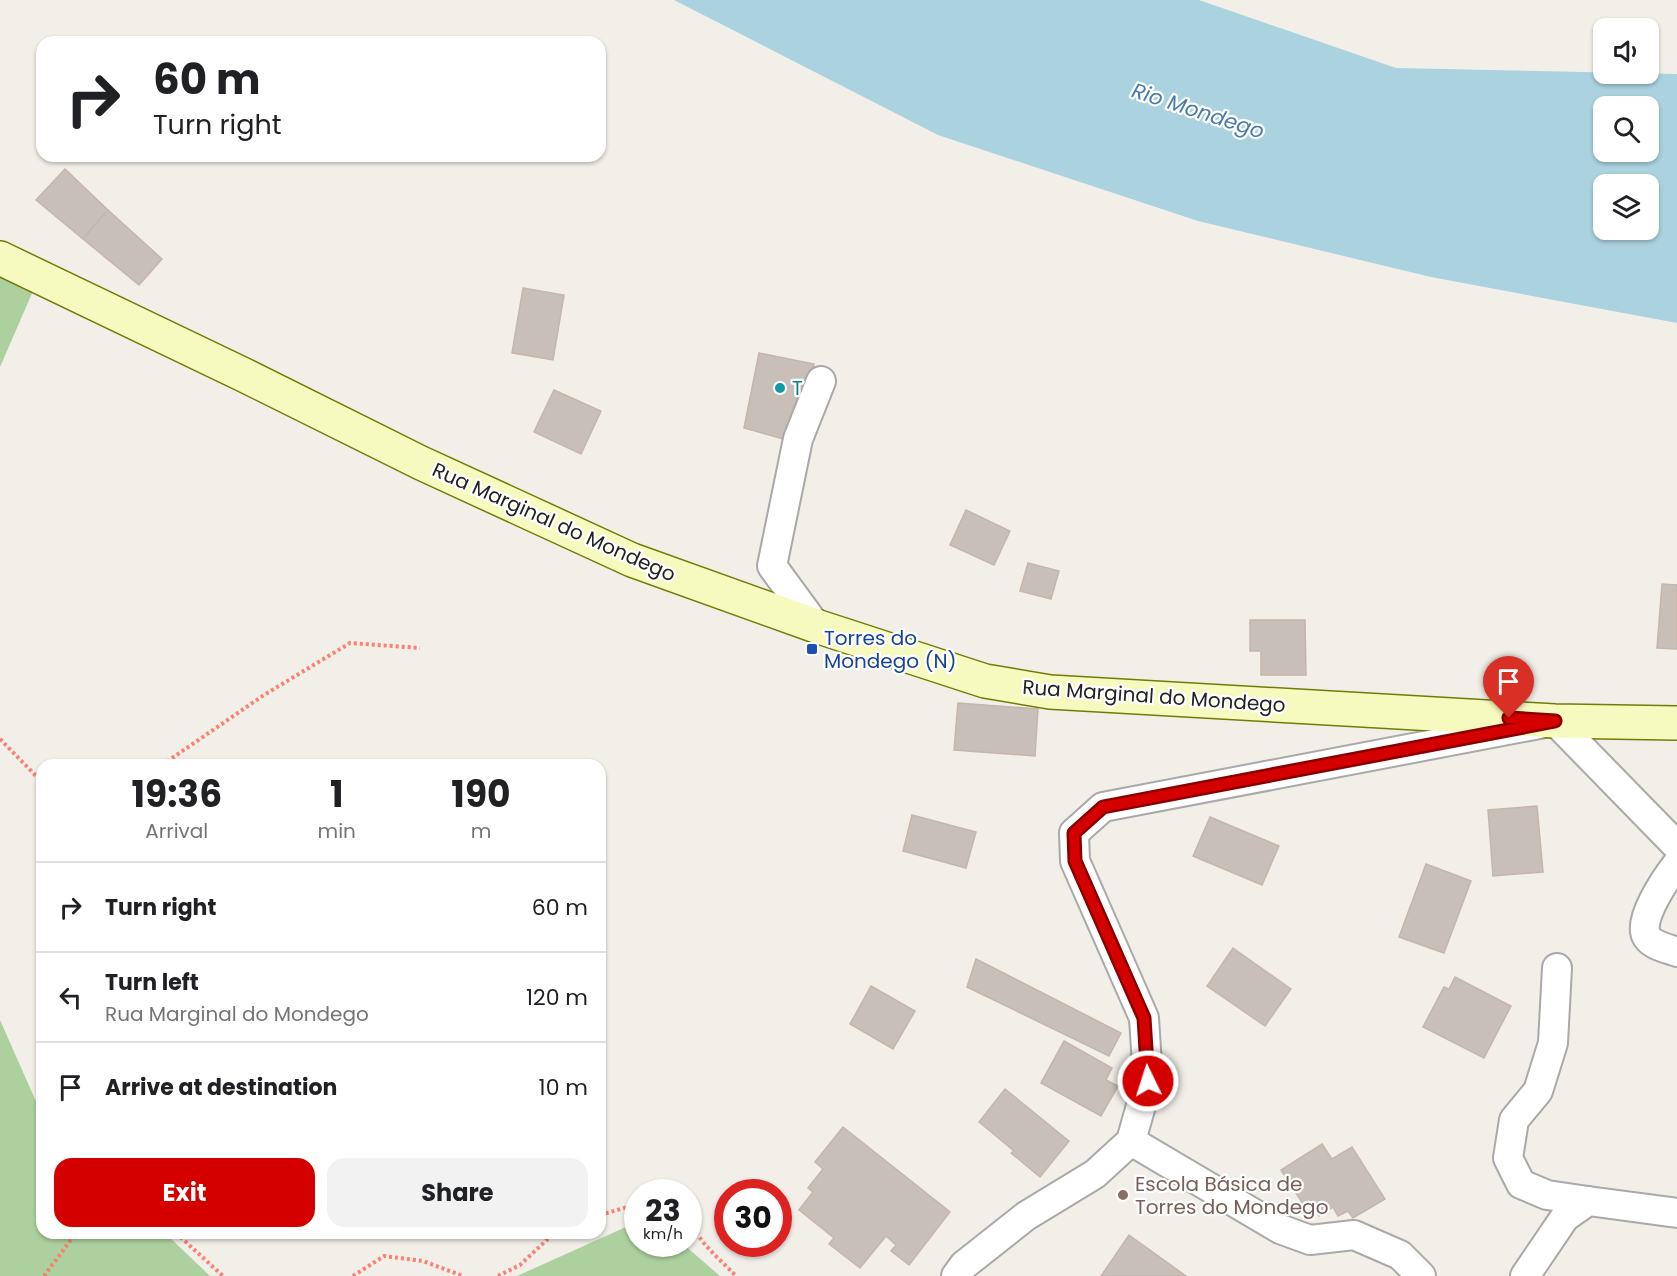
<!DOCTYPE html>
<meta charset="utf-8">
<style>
body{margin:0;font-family:Poppins,sans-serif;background:#f2f2f2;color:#202124;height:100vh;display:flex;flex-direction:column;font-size:22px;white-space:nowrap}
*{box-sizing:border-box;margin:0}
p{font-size:20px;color:#757577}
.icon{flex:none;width:33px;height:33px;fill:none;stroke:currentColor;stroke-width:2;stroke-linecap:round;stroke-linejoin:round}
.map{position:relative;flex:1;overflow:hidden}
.drawer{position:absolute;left:36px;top:759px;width:570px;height:480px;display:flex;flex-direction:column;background:#fff;border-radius:18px;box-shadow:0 2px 4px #0004}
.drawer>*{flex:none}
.guide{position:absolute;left:36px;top:36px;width:570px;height:126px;border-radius:18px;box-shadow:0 2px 4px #0004;background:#fff;color:#202124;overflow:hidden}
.buttons{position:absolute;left:1593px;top:18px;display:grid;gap:12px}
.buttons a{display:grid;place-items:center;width:66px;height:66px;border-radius:12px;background:#fff;box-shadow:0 2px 4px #0004;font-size:30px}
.speed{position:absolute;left:624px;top:1179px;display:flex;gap:12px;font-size:30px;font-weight:700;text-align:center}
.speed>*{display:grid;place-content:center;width:78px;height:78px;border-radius:50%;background:#fff;box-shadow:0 2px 4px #0004;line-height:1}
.speed small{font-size:15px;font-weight:400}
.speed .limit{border:9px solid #d22;background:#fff;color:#111}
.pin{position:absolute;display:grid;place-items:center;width:51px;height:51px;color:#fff;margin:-62px -26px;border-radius:50% 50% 50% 0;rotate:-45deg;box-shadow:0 0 6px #0007}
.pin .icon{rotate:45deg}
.me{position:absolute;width:66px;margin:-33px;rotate:356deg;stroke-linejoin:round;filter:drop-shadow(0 0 4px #0008)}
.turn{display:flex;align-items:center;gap:21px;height:126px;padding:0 18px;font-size:27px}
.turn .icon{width:78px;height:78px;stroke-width:2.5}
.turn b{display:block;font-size:42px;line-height:51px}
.eta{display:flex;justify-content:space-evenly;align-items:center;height:102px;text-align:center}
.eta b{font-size:36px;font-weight:700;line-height:42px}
.cta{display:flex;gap:12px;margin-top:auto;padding:12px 18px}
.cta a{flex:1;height:69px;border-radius:18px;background:#d40000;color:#fff;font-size:24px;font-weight:700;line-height:69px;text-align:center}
.cta a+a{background:#f2f2f2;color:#202124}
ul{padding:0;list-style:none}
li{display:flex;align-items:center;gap:18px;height:90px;padding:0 18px;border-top:2px solid #e0e0e0}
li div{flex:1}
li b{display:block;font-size:22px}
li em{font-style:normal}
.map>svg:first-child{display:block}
.forest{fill:#add19e}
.water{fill:#aad3df;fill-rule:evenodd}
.building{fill:#c7bfb8;stroke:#c4b6ab;stroke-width:1.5}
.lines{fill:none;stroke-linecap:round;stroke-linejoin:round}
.minor-casing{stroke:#a9a9a9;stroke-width:32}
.secondary-casing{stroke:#707d05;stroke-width:36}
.path{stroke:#fa8072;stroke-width:4;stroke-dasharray:3 3;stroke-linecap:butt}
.minor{stroke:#fff;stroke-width:28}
.secondary{stroke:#f7fabf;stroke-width:33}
.route-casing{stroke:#8a0000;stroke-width:15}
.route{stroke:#d40000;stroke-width:10}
.culture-dot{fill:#0f9aa8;stroke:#fff;stroke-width:2}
.transit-dot{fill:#1a4fb4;stroke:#fff;stroke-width:2}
.education-dot{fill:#8d6e63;stroke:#fff;stroke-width:2}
.labels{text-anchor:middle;stroke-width:4.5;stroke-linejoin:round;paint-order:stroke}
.culture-label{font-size:20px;fill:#0d838f;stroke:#fff;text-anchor:start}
.street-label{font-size:20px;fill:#222;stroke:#fff}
.transit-label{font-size:20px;fill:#164399;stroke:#fff;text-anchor:start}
.education-label{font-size:20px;fill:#785e54;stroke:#fff;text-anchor:start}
.water-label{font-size:21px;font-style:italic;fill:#4a7aab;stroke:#fff}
</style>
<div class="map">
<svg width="1677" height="1276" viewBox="0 0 1677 1276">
<rect width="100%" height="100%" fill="#f2efe9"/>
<g class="forest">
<polygon points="0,272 33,291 0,367"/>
<polygon points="0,1020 42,1115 42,1233 165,1233 210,1276 0,1276"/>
<polygon points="637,1222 638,1244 683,1244 720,1276 517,1276"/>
</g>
<path class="water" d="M 674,0 L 1199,0 L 1396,68 L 1677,74 L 1677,323 L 1431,277 L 1198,221 L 938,135 ZM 1604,106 L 1648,106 L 1648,152 L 1604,152 ZM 1604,184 L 1648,184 L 1648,230 L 1604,230 Z"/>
<g class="building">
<polygon points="65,169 108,210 83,239 36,200"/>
<polygon points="108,210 162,259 139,285 83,239"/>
<polygon points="523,288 564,295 553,360 512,353"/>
<polygon points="759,353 814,364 802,419 792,412 787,440 744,428"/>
<polygon points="554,390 601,411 581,454 534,432"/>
<polygon points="966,510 1010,531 994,565 950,545"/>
<polygon points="1028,563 1059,571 1051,599 1020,591"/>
<polygon points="1662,584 1677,585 1677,649 1657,648"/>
<polygon points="1250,620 1305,620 1306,675 1261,675 1261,651 1250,651"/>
<polygon points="958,703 1038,709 1035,756 954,750"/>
<polygon points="1537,806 1543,872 1493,876 1488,810"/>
<polygon points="912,815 976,832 966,868 903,851"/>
<polygon points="1210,817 1279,846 1262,885 1193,856"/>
<polygon points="1426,864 1471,881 1444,953 1399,937"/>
<polygon points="1233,948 1291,989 1265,1026 1207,986"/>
<polygon points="976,959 1121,1033 1109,1056 967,987"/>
<polygon points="1455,977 1511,1006 1484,1058 1423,1027 1444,987 1449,989"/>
<polygon points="871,986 915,1011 893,1049 850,1024"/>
<polygon points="1064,1041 1112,1068 1106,1080 1118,1086 1101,1116 1041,1083"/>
<polygon points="1005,1089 1069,1141 1040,1177 1011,1153 1014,1151 979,1122"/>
<polygon points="843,1127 950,1212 909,1265 891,1251 896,1245 886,1236 860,1268 829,1244 834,1238 799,1210 813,1192 808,1188 823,1169 815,1162"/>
<polygon points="1322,1144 1332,1159 1352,1147 1385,1199 1353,1218 1348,1211 1338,1216 1333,1207 1319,1216 1311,1203 1305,1207 1281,1170"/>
<polygon points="1129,1235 1186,1276 1101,1276"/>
</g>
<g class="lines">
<defs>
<g id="minor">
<polyline points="816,626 772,566 798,439 821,381"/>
<path d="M 1677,864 C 1667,877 1636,921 1647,937 C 1653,946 1667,948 1677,952"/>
<polyline points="1557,968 1553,1043 1538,1091 1514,1120 1508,1158 1521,1184 1547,1195 1588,1201"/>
<polyline points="1131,1141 1280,1229 1310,1240 1354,1235 1400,1255 1421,1276"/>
<polyline points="956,1276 964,1265 1026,1216 1095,1174 1131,1141 1148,1081 1144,1018 1075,861 1074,833 1103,807 1555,721 1677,846"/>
<polyline points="1525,1276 1565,1217 1588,1201 1677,1213"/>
</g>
<polyline id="secondary" points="0,258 244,375 421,463 632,560 816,626 985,681 1050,692 1555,721 1677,723"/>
</defs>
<use href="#minor" class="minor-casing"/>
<use href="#secondary" class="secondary-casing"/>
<g class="path">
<polyline points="0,739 42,782"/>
<polyline points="162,765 264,695 350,643 420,648"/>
<path d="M 688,1210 C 692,1238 718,1257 736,1276"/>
<polyline points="600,1215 638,1204"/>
<polyline points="176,1233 223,1276"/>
<polyline points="44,1276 76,1233"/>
<polyline points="353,1276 384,1256 423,1261 463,1276"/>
<polyline points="498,1276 520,1265 551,1236 557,1233"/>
</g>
<use href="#minor" class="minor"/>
<use href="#secondary" class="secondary"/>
</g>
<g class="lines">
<defs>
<polyline id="route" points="1148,1081 1144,1018 1075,861 1074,833 1103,807 1555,721 1509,718"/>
</defs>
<use href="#route" class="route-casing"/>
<use href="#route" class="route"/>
</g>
<circle class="culture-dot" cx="780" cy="388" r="6"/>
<rect class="transit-dot" x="806" y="643" width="12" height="12" rx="3"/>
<circle class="education-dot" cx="1123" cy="1195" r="6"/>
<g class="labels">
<g class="culture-label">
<text x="792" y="395">T</text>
</g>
<g class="street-label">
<text transform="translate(554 522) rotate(24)" y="7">Rua Marginal do Mondego</text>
<text transform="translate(1154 696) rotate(4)" y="7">Rua Marginal do Mondego</text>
</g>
<g class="transit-label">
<text x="824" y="645">Torres do<tspan x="824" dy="23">Mondego (N)</tspan></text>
</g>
<g class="education-label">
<text x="1135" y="1191">Escola Básica de<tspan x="1135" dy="23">Torres do Mondego</tspan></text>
</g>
<g class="water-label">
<text transform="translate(1198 111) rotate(18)" y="7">Rio Mondego</text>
</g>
</g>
</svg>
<div class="buttons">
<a><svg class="icon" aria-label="sound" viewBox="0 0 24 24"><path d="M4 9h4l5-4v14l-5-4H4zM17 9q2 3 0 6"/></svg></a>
<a><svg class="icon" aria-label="search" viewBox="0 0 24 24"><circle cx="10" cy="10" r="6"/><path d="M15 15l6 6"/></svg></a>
<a><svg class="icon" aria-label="layers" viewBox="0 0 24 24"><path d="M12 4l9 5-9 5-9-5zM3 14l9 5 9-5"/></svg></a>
</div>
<div class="speed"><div>23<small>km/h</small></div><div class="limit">30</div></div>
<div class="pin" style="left:1509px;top:718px;background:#d93025"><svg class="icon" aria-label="arrive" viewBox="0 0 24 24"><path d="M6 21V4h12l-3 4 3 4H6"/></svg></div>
<svg class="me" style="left:1148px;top:1081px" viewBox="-20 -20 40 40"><circle r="17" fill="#d40000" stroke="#fff" stroke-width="3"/><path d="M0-11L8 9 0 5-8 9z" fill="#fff"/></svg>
<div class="guide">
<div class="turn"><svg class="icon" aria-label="right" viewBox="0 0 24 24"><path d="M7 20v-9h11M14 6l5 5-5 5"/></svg><div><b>60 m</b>Turn right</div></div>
</div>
<section class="drawer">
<div class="eta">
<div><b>19:36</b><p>Arrival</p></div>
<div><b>1</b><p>min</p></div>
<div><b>190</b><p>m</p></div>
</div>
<ul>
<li><svg class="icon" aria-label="right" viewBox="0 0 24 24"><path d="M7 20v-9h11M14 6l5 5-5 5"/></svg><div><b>Turn right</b></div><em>60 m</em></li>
<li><svg class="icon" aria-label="left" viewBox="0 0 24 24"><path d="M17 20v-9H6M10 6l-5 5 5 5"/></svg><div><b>Turn left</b><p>Rua Marginal do Mondego</p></div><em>120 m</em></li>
<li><svg class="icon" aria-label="arrive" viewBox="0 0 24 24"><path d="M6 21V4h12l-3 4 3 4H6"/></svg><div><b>Arrive at destination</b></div><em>10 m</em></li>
</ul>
<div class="cta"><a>Exit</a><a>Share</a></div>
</section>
</div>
